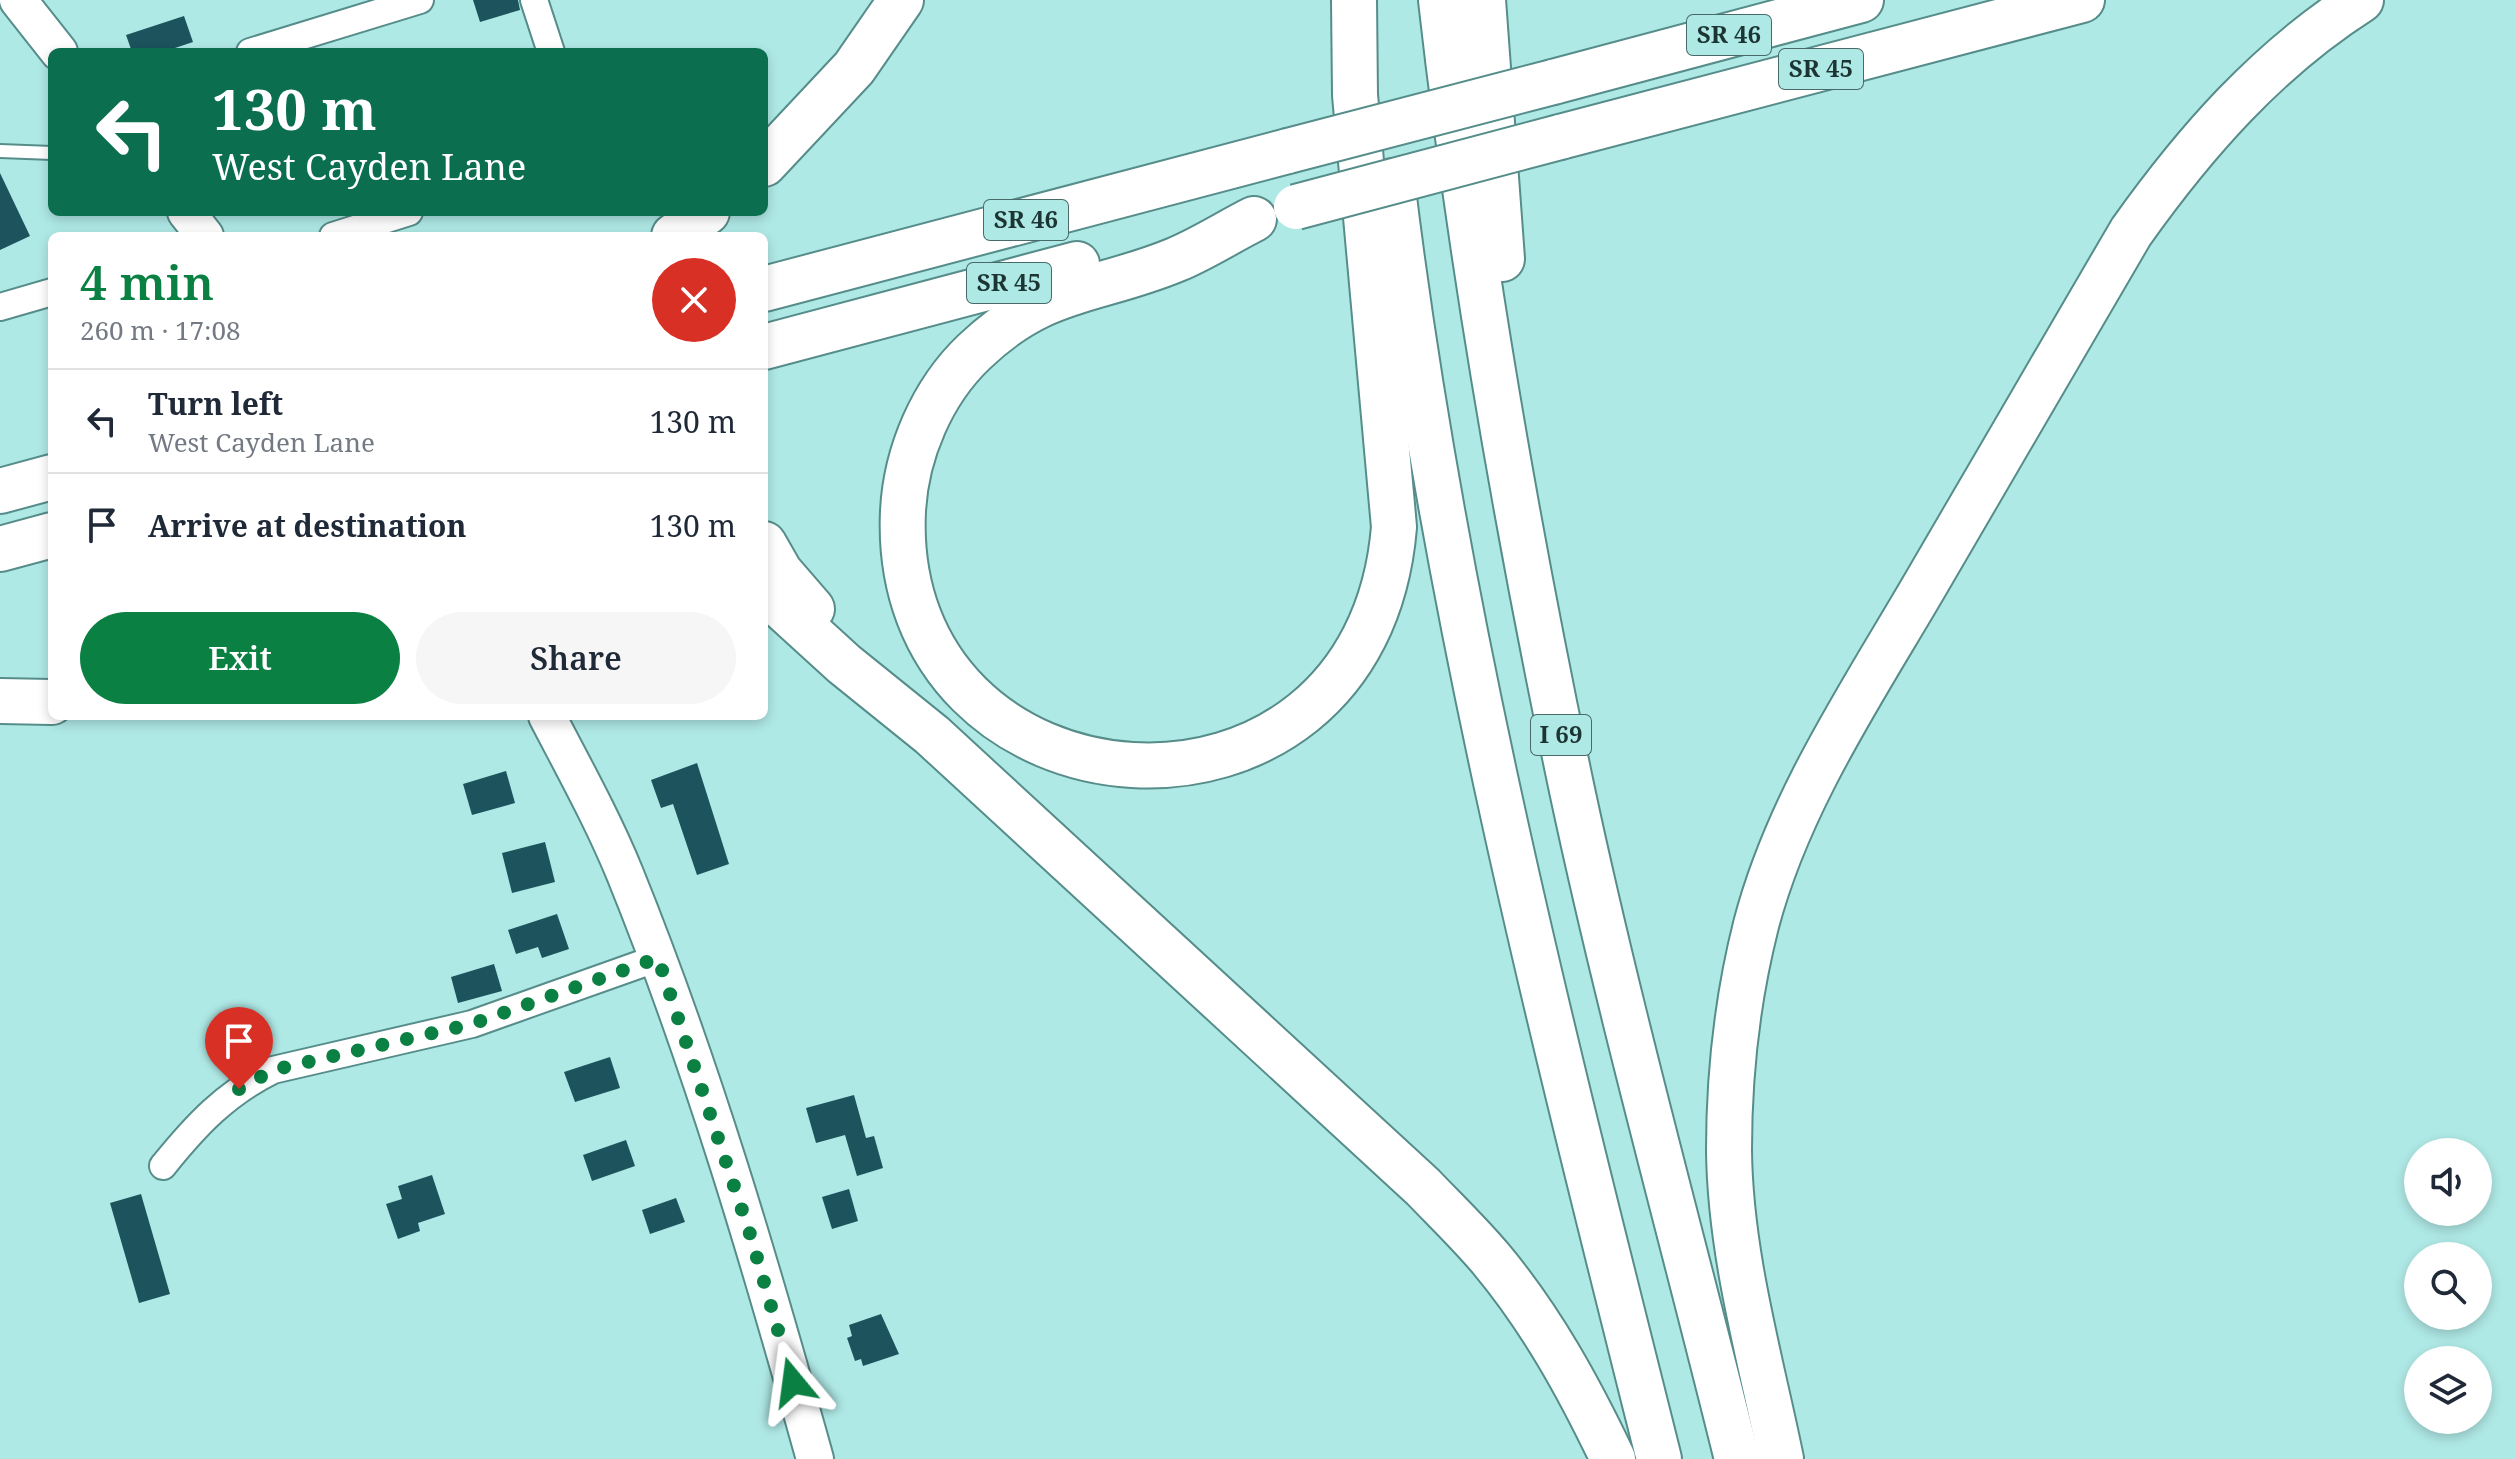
<!DOCTYPE html>
<meta charset="utf-8">
<style>
body{margin:0;font-family:"Noto Serif",serif;background:#f6f6f7;color:#1f2937;height:100vh;display:flex;flex-direction:column;font-size:30px;white-space:nowrap}
*{box-sizing:border-box;margin:0}
p{font-size:26px;color:#747a83}
.icon{flex:none;width:44px;height:44px;fill:none;stroke:currentColor;stroke-width:2;stroke-linecap:round;stroke-linejoin:round}
.map{position:relative;flex:1;overflow:hidden}
.sheet{position:absolute;left:48px;top:232px;width:720px;height:488px;display:flex;flex-direction:column;background:#fff;border-radius:12px;box-shadow:0 4px 12px #0003}
.sheet>*{flex:none}
.guide{position:absolute;left:48px;top:48px;width:720px;height:168px;border-radius:12px;box-shadow:0 4px 12px #0003;background:#0b6e4f;color:#fff;overflow:hidden}
.tools{position:absolute;left:2404px;top:1138px;display:grid;gap:16px}
.tools a{display:grid;place-items:center;width:88px;height:88px;border-radius:50%;background:#fff;box-shadow:0 4px 12px #0003;font-size:40px}
.pin{position:absolute;display:grid;place-items:center;width:68px;height:68px;color:#fff;margin:-82px -34px;border-radius:50% 50% 50% 0;rotate:-45deg;box-shadow:0 0 8px #0007}
.pin .icon{rotate:45deg}
.me{position:absolute;width:88px;margin:-44px;rotate:344deg;stroke-linejoin:round;filter:drop-shadow(0 0 6px #0008)}
.turn{display:flex;align-items:center;gap:28px;height:168px;padding:0 32px;font-size:36px}
.turn .icon{width:104px;height:104px;stroke-width:2.5}
.turn b{display:block;font-size:56px;line-height:68px}
.round{display:grid;place-items:center;flex:none;width:84px;height:84px;border-radius:42px;background:#f6f6f7}
.headline{display:flex;align-items:center;justify-content:space-between;height:136px;padding:0 32px}
h1{font-size:48px;font-weight:600;line-height:60px;color:#0b8043}
.button{display:flex;gap:16px;margin-top:auto;padding:16px 32px}
.button a{flex:1;height:92px;border-radius:48px;background:#0b8043;color:#fff;font-size:32px;font-weight:600;line-height:92px;text-align:center}
.button a+a{background:#f6f6f7;color:#1f2937}
ul{padding:0;list-style:none}
li{display:flex;align-items:center;gap:24px;height:104px;padding:0 32px;border-top:2px solid #e0e1e3}
li div{flex:1}
li b{display:block;font-size:30px}
li em{font-style:normal}
.map>svg:first-child{display:block}
.building{fill:#1c535d}
.lines{fill:none;stroke-linecap:round;stroke-linejoin:round}
.lane-casing{stroke:#568d8a;stroke-width:16}
.street-casing{stroke:#568d8a;stroke-width:30}
.secondary-casing{stroke:#568d8a;stroke-width:40}
.highway-casing{stroke:#568d8a;stroke-width:48}
.lane{stroke:#fff;stroke-width:12}
.street{stroke:#fff;stroke-width:26}
.secondary{stroke:#fff;stroke-width:36}
.highway{stroke:#fff;stroke-width:44}
.highway-bridge-casing{stroke:#568d8a;stroke-width:48;stroke-linecap:butt}
.highway-bridge{stroke:#fff;stroke-width:44}
.route{stroke:#0b8043;stroke-width:14;stroke-dasharray:0 25.2}
.labels{text-anchor:middle;stroke-width:8;stroke-linejoin:round;paint-order:stroke}
.shield{fill:#afe9e6;stroke:#486a68;stroke-width:2}
.shield-label{font-size:24px;font-weight:bold;fill:#1c3432}
</style>
<div class="map">
<svg width="2516" height="1459" viewBox="0 0 2516 1459">
<rect width="100%" height="100%" fill="#afe9e6"/>
<g class="building">
<polygon points="473,0 518,0 520,10 480,22"/>
<polygon points="184,16 193,42 163,52 132,52 126,35"/>
<polygon points="0,173 30,236 0,250"/>
<polygon points="697,763 729,864 697,875 673,804 661,808 651,780"/>
<polygon points="506,771 515,803 472,815 463,784"/>
<polygon points="545,842 555,882 512,893 502,853"/>
<polygon points="557,914 569,949 542,958 538,947 516,954 508,930"/>
<polygon points="494,964 502,991 458,1003 451,977"/>
<polygon points="610,1057 620,1088 575,1102 564,1072"/>
<polygon points="854,1095 866,1138 874,1136 883,1168 857,1176 845,1135 816,1143 806,1108"/>
<polygon points="626,1140 635,1166 592,1181 583,1155"/>
<polygon points="432,1175 445,1214 418,1223 420,1231 398,1239 386,1204 402,1199 398,1186"/>
<polygon points="849,1189 858,1221 832,1229 822,1197"/>
<polygon points="141,1194 170,1294 139,1303 110,1203"/>
<polygon points="676,1198 685,1222 650,1234 642,1210"/>
<polygon points="881,1314 899,1354 863,1366 861,1359 855,1361 847,1338 852,1336 849,1325"/>
</g>
<g class="lines">
<defs>
<polyline id="lane" points="0,151 52,153"/>
<g id="street">
<polyline points="534,0 551,52"/>
<polyline points="250,52 420,0"/>
<polyline points="333,236 409,212"/>
<polyline points="0,307 52,292"/>
<path d="M 163,1166 C 196,1125 226,1093 273,1070 L 472,1024 L 658,958"/>
</g>
<g id="secondary">
<polyline points="18,0 59,52"/>
<polyline points="186,212 205,236"/>
<path d="M 547,716 C 574,768 603,820 625,874 C 702,1064 760,1262 815,1459"/>
</g>
<g id="highway">
<path d="M 1441,0 C 1471,265 1517,529 1572,790 C 1620,1015 1682,1236 1737,1459"/>
<polyline points="1483,0 1502,259"/>
<polyline points="1553,82 1861,0"/>
<polyline points="1560,137 2082,0"/>
<polyline points="764,164 854,68 901,0"/>
<path d="M 1392,181 C 1444,614 1553,1037 1659,1459"/>
<path d="M 1254,219 C 1228,232 1202,249 1175,260 C 1095,293 1044,285 974,352 C 932,392 906,453 903,511 C 888,826 1366,868 1394,527 L 1355,95 L 1354,0"/>
<polyline points="674,236 707,212"/>
<polyline points="764,289 1288,151"/>
<polyline points="764,347 1077,264"/>
<polyline points="0,491 52,477"/>
<polyline points="764,544 780,572 812,609"/>
<polyline points="0,549 52,535"/>
<path d="M 764,591 L 844,664 L 932,735 L 1423,1187 C 1446,1211 1470,1234 1491,1259 C 1542,1320 1579,1388 1613,1459"/>
<polyline points="0,701 52,702"/>
<path d="M 1781,1459 C 1760,1357 1730,1254 1729,1150 C 1729,1076 1738,996 1756,925 C 1789,798 1868,684 1932,573 C 1998,459 2065,346 2131,232 C 2195,142 2267,60 2361,0"/>
</g>
</defs>
<use href="#lane" class="lane-casing"/>
<use href="#street" class="street-casing"/>
<use href="#secondary" class="secondary-casing"/>
<use href="#highway" class="highway-casing"/>
<use href="#lane" class="lane"/>
<use href="#street" class="street"/>
<use href="#secondary" class="secondary"/>
<use href="#highway" class="highway"/>
<defs>
<g id="highway-bridge">
<polyline points="1288,151 1553,82"/>
<polyline points="1296,207 1560,137"/>
</g>
</defs>
<use href="#highway-bridge" class="highway-bridge-casing"/>
<use href="#highway-bridge" class="highway-bridge"/>
</g>
<g class="lines">
<polyline class="route" points="239,1089 273,1070 472,1024 658,958 751,1237 793,1382"/>
</g>
<g class="labels">
<g class="shield">
<rect x="1687" y="15" width="84" height="40" rx="6"/>
<rect x="1779" y="49" width="84" height="40" rx="6"/>
<rect x="984" y="200" width="84" height="40" rx="6"/>
<rect x="967" y="263" width="84" height="40" rx="6"/>
<rect x="1531" y="715" width="60" height="40" rx="6"/>
</g>
<g class="shield-label">
<text x="1729" y="43">SR 46</text>
<text x="1821" y="77">SR 45</text>
<text x="1026" y="228">SR 46</text>
<text x="1009" y="291">SR 45</text>
<text x="1561" y="743">I 69</text>
</g>
</g>
</svg>
<div class="tools">
<a><svg class="icon" aria-label="sound" viewBox="0 0 24 24"><path d="M4 9h4l5-4v14l-5-4H4zM17 9q2 3 0 6"/></svg></a>
<a><svg class="icon" aria-label="search" viewBox="0 0 24 24"><circle cx="10" cy="10" r="6"/><path d="M15 15l6 6"/></svg></a>
<a><svg class="icon" aria-label="layers" viewBox="0 0 24 24"><path d="M12 4l9 5-9 5-9-5zM3 14l9 5 9-5"/></svg></a>
</div>
<div class="pin" style="left:239px;top:1089px;background:#d93025"><svg class="icon" aria-label="arrive" viewBox="0 0 24 24"><path d="M6 21V4h12l-3 4 3 4H6"/></svg></div>
<svg class="me" style="left:793px;top:1382px" viewBox="-20 -20 40 40"><path d="M0-17L14 15 0 8-14 15z" fill="#0b8043" stroke="#fff" stroke-width="4"/></svg>
<div class="guide">
<div class="turn"><svg class="icon" aria-label="left" viewBox="0 0 24 24"><path d="M17 20v-9H6M10 6l-5 5 5 5"/></svg><div><b>130 m</b>West Cayden Lane</div></div>
</div>
<section class="sheet">
<div class="headline"><div><h1>4 min</h1><p>260 m · 17:08</p></div><a class="round" style="background:#d93025;color:#fff"><svg class="icon" aria-label="close" viewBox="0 0 24 24"><path d="M6 6l12 12M18 6L6 18"/></svg></a></div>
<ul>
<li><svg class="icon" aria-label="left" viewBox="0 0 24 24"><path d="M17 20v-9H6M10 6l-5 5 5 5"/></svg><div><b>Turn left</b><p>West Cayden Lane</p></div><em>130 m</em></li>
<li><svg class="icon" aria-label="arrive" viewBox="0 0 24 24"><path d="M6 21V4h12l-3 4 3 4H6"/></svg><div><b>Arrive at destination</b></div><em>130 m</em></li>
</ul>
<div class="button"><a>Exit</a><a>Share</a></div>
</section>
</div>
